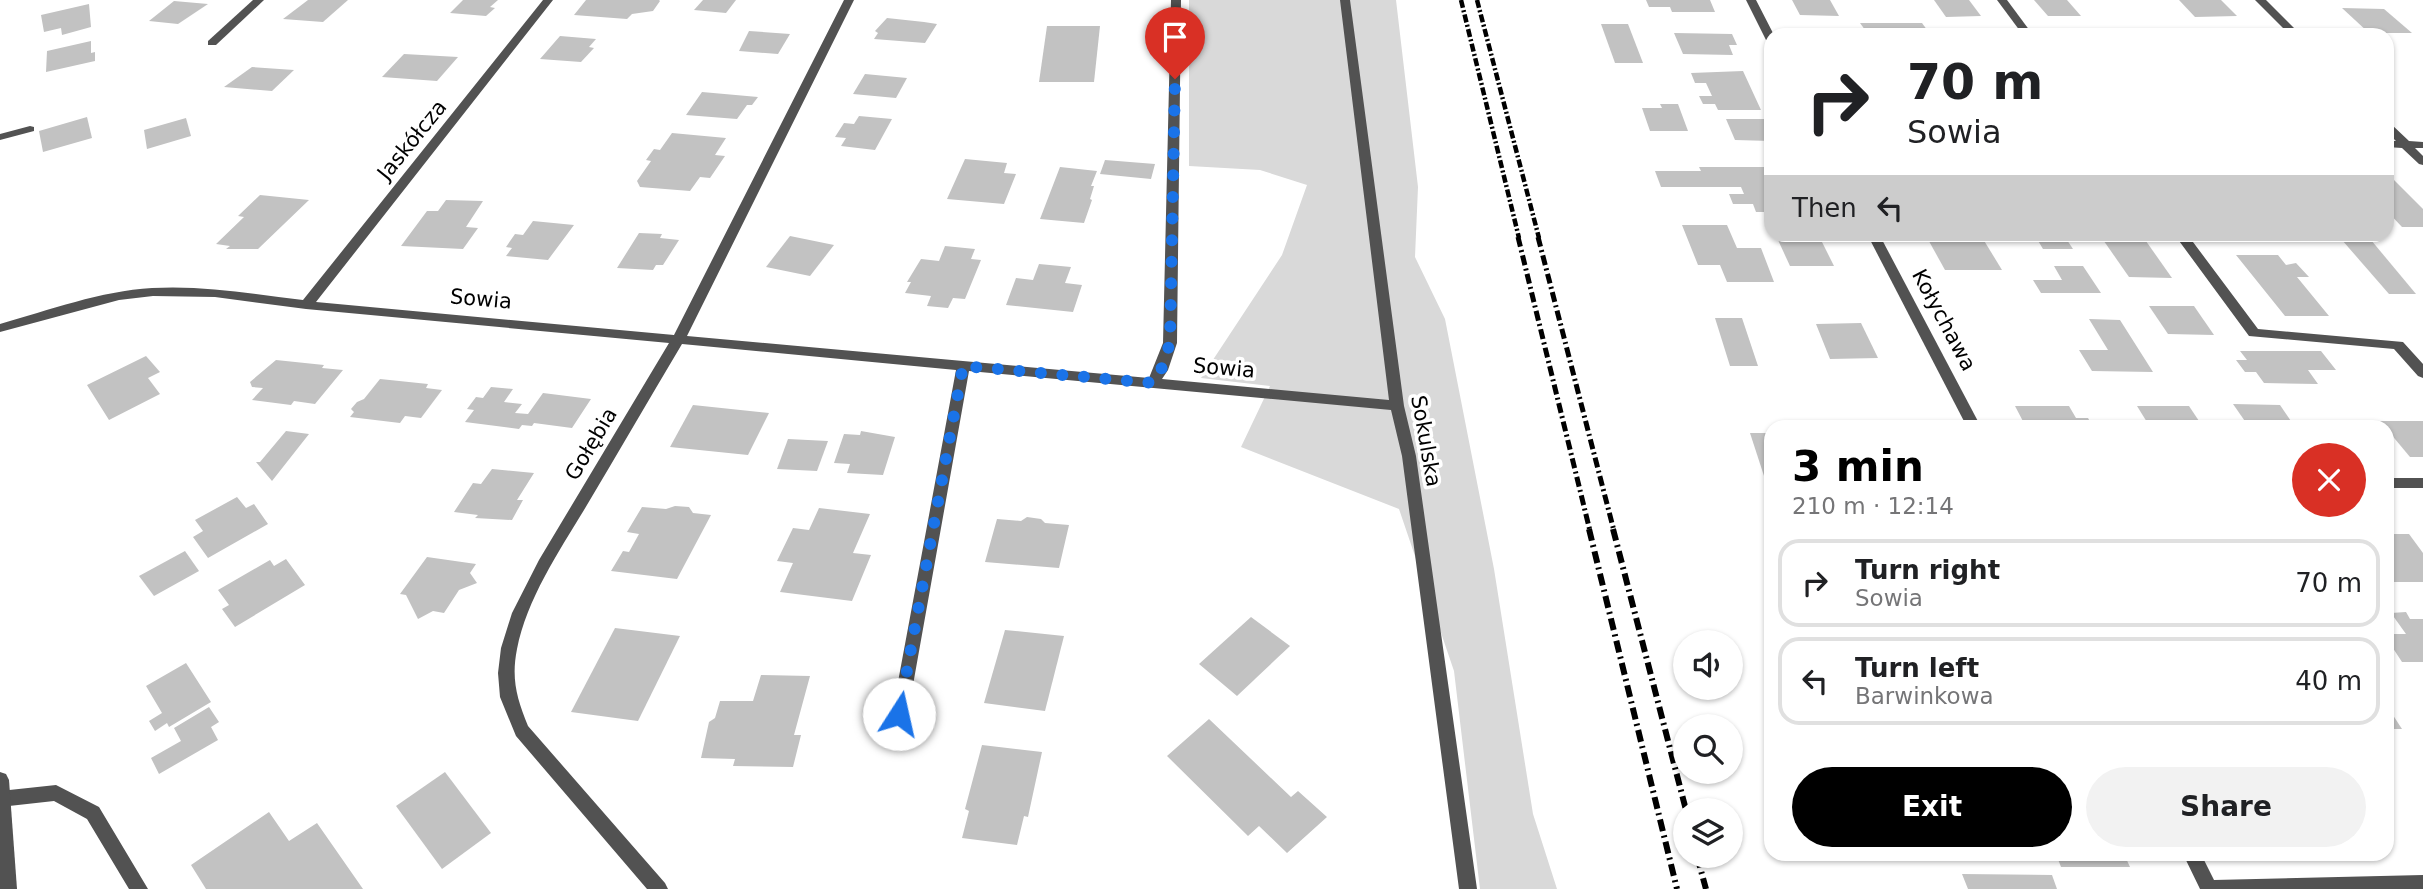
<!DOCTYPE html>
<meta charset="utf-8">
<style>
body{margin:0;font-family:"DejaVu Sans",sans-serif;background:#f2f2f2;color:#202124;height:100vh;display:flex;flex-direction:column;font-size:26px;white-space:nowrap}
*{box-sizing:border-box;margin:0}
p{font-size:23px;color:#757577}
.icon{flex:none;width:38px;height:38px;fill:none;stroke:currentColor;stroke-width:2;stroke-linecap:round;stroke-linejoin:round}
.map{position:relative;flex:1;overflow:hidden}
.details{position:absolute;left:1764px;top:420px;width:630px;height:441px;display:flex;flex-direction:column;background:#fff;border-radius:21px;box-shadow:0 2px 5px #0004}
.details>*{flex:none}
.hud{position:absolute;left:1764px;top:28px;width:630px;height:214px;border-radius:21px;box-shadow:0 2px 5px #0004;background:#fff;color:#202124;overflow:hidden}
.controls{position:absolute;left:1673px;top:630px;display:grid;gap:14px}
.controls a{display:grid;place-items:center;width:70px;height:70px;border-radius:50%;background:#fff;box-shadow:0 2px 5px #0004;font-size:35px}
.pin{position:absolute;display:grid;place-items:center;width:60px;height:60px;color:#fff;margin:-72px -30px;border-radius:50% 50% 50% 0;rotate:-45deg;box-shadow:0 0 7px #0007}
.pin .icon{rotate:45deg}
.me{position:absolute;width:77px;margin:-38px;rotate:10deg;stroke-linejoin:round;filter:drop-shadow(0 0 5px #0008)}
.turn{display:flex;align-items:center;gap:24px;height:147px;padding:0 28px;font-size:32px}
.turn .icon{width:91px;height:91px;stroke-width:2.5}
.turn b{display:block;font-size:49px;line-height:60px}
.then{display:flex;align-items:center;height:66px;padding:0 28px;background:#0003;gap:14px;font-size:26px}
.round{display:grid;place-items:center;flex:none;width:74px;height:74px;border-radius:37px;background:#f2f2f2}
.headline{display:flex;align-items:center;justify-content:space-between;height:119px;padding:0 28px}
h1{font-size:42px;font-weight:800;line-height:52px;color:#000}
.cta{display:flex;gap:14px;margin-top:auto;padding:14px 28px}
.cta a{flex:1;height:80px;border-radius:42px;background:#000;color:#fff;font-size:28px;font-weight:800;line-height:80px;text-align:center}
.cta a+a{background:#f2f2f2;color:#202124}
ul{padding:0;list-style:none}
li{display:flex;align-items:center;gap:21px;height:88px;margin:0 14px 10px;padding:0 14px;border:4px solid #e0e0e0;border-radius:21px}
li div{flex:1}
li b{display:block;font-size:26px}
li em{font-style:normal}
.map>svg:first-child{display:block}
.green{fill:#d9d9d9}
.building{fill:#c2c2c2}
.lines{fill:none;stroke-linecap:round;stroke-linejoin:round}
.lane{fill:#525252;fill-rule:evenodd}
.street{fill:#525252;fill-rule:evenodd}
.rail-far2{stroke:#000;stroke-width:4.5;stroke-dasharray:8 2.5 2 2.5;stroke-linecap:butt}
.rail-far1{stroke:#000;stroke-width:5;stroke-dasharray:10 3.5 2 3.5;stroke-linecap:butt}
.rail{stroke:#000;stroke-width:6;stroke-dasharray:12 4.5 2 4.5;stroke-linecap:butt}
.route{stroke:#1a73e8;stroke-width:12;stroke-dasharray:0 21.6}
.labels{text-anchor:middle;stroke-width:7;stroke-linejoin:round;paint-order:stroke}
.street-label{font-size:21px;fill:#000;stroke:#fff}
</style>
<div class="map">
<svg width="2423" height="889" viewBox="0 0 2423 889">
<rect width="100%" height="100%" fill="#fff"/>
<polygon class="green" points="1189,0 1396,0 1418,187 1415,257 1445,319 1494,569 1533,814 1557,889 1480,889 1454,671 1399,509 1241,447 1270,386 1201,378 1282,255 1307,185 1260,170 1189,166"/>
<g class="building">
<polygon points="308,0 348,0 323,22 283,19"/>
<polygon points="463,0 498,0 490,7 495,8 486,16 450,13"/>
<polygon points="586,0 659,0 660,1 653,11 632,14 627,19 574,15"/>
<polygon points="703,0 736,0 726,13 694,10"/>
<polygon points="1646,0 1710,0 1715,12 1672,12 1670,7 1649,7"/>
<polygon points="1792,0 1830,0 1839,16 1800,15"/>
<polygon points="1934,0 1969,0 1981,16 1946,17"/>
<polygon points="2034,0 2067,0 2081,16 2048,16"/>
<polygon points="2179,0 2221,0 2237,16 2195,17"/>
<polygon points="174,1 208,4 178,24 149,21"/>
<polygon points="89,4 91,27 62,35 61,28 44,32 41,15"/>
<polygon points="2342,8 2384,9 2412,33 2369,33"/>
<polygon points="887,18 924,22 937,24 925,43 874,39 878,33 875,31"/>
<polygon points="1860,23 1922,23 1930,34 1868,34"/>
<polygon points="1601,24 1628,24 1643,63 1615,63"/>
<polygon points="1047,26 1100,26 1094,82 1039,82"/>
<polygon points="749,31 790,34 778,54 739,51"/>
<polygon points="1674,33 1732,34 1737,45 1729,45 1733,55 1683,54"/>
<polygon points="560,36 596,39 589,47 594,48 581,62 540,59"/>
<polygon points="91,41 91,53 95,52 95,61 46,72 47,51"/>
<polygon points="404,54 458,57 437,81 382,77"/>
<polygon points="252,67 294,70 272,91 224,87"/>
<polygon points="1743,71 1761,110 1718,110 1715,104 1703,104 1699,96 1712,96 1706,83 1695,83 1691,73"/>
<polygon points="865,74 907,78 896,98 853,94"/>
<polygon points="702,92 758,97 752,105 747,105 737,119 686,115"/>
<polygon points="1660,104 1678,104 1688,131 1650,131 1642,108 1662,108"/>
<polygon points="859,116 892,119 875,150 841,146 846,138 835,137 844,123 854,124"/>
<polygon points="87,117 92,138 43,152 39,131"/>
<polygon points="186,118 191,136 147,149 144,130"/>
<polygon points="1726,119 1765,119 1771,131 1771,141 1735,140"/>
<polygon points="672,133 726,138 715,155 725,156 710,178 700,177 690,191 640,187 637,181 651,161 646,160 654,149 660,150"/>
<polygon points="965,159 1007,163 1004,173 1016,174 1004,204 947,199"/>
<polygon points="1105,160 1155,164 1151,179 1100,174"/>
<polygon points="1060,167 1097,171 1091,186 1094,186 1090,199 1092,200 1084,223 1040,219"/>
<polygon points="1699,167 1771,167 1771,212 1756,212 1753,204 1733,204 1729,194 1744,194 1741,187 1661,187 1655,171 1701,171"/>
<polygon points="2387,173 2423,209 2423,227 2402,227 2387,211"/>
<polygon points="260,195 309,200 258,249 226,249 230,246 216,244 244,217 238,216"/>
<polygon points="446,200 483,201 466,227 478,228 463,249 401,246 427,211 438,211"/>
<polygon points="533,221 574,225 548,260 506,256 512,248 506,247 515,234 523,235"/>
<polygon points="1682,225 1727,225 1737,248 1761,248 1774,282 1727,282 1720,265 1698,265"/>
<polygon points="639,233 662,234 660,238 679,240 663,265 656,265 653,270 617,268"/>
<polygon points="1925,234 1980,234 2002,270 1945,270"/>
<polygon points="2034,234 2063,234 2073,249 2043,249"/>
<polygon points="2099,234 2141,234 2172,278 2129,277"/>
<polygon points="790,236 834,245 810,276 766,267"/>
<polygon points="1778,240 1821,240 1834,266 1790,266"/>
<polygon points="2342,240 2371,240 2416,294 2389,294"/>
<polygon points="945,246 975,249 971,259 981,260 965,299 953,298 948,308 927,306 931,296 905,293 911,282 907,282 921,259 939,261"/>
<polygon points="2236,255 2278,255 2286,265 2296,263 2309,277 2297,277 2329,316 2285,316"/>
<polygon points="1039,264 1071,267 1065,283 1082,285 1073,312 1006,305 1016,278 1033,280"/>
<polygon points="2054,266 2083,266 2101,293 2041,293 2033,280 2062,280"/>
<polygon points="2149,306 2194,306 2214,335 2168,334"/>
<polygon points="1715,318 1742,318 1758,366 1730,366"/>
<polygon points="2089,319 2120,320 2153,372 2092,371 2079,350 2108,350"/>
<polygon points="1861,323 1878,358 1830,359 1816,324"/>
<polygon points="2240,351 2321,351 2336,370 2308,370 2318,384 2264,383 2256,372 2245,372 2236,360 2247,360"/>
<polygon points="146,356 160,372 148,378 160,394 109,420 87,385"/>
<polygon points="276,360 324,365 322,368 343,370 315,404 294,401 291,405 252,400 263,388 252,387 250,382"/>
<polygon points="380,379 428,384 426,388 442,390 421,418 405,416 400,423 350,417 354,412 351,409 357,402 364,399"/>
<polygon points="491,387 513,389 504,402 522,404 515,413 528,414 543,393 591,399 572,428 534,423 532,426 522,425 519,429 465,422 474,410 467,409 476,397 483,398"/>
<polygon points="2233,404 2280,405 2295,427 2249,427"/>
<polygon points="693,405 769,413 748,455 670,447"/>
<polygon points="2015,406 2069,406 2076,418 2088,418 2093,427 2026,427"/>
<polygon points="2137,406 2189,406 2203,427 2150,427"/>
<polygon points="2380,421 2423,421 2423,457 2410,457"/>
<polygon points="286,431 309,434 272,481 256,462 260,462"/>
<polygon points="861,431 895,437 883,475 847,473 850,464 834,463 844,434 860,435"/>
<polygon points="1750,433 1771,433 1771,476 1764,476"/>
<polygon points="788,439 828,441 817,471 777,469"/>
<polygon points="492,469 534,473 517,500 523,500 512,520 475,518 478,515 454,512 473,483 481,484"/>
<polygon points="237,497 246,508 254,504 268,524 208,558 193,537 203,531 195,520"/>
<polygon points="675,506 689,507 693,513 711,515 677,579 611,571 623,551 629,552 639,534 627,532 642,507 666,509"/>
<polygon points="819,508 870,514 853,553 871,555 852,601 780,592 793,563 777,561 793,528 809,530"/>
<polygon points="1027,517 1041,519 1045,523 1069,525 1059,568 985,562 997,519 1021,521"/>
<polygon points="2387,534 2409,534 2423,553 2423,582 2387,582"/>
<polygon points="185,551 199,571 154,596 139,576"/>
<polygon points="427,557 476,564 470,573 477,583 459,590 444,613 433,611 418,619 406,595 400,594"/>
<polygon points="286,559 305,585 235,627 222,609 229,605 218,590 270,560 274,566"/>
<polygon points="2406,612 2410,619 2423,619 2423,662 2402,662 2387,639 2387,634 2406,634 2391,613"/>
<polygon points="1251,617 1290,646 1237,696 1199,664"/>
<polygon points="615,628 680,636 638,721 571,712"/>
<polygon points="1005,630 1064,636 1045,711 984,703"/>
<polygon points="186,663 211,702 169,727 167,723 155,731 149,721 162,713 146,686"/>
<polygon points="761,675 810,676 794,735 801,735 793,767 733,766 735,759 701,758 709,722 715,718 720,701 753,701"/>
<polygon points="2387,706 2402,729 2387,729"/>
<polygon points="209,707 219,722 211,727 218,740 159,774 151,758 181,741 174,728"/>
<polygon points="1209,719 1291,797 1298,791 1327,817 1287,853 1259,826 1248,836 1167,756"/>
<polygon points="982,745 1042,752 1028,817 1024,816 1017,845 962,838 969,811 965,809"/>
<polygon points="445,772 491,833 442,869 396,806"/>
<polygon points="269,812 289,841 317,823 363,889 206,889 191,865"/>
<polygon points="2056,854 2124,854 2130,867 2061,867"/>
<polygon points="1962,874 2052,875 2057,889 1968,889"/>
</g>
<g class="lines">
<g class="lane">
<polygon points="30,126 34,127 34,131 0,140 0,134"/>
<polygon points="56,785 99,807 148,889 129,889 87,819 54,801 0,807 0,791"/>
</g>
<g class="street">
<polygon points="253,0 264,0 216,45 208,45 208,41"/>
<path d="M 543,0 L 553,0 L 316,302 L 674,335 L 844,0 L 854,0 L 687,336 L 1149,378 L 1163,343 L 1171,0 L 1181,0 L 1177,343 L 1168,370 L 1162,379 L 1389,400 L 1340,0 L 1350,0 L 1404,406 L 1416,456 L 1477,889 L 1459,889 L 1402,456 L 1391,410 L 969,371 L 903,741 L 901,746 L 895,749 L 889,746 L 887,741 L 956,370 L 682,344 C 649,399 617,455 584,510 C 558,553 527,599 517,649 C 511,679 517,699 528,726 L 665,883 L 668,889 L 647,889 L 516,736 L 500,697 L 498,673 L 501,648 L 512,613 L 539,560 L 669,343 L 306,309 L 215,297 L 153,296 L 119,300 L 0,332 L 0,324 C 49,310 101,291 152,288 C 203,285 253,294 303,300 Z"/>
<polygon points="1746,0 1756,0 1774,35 1771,35 1771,43 1766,40"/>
<polygon points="1997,0 2007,0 2033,35 2023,35"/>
<polygon points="2255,0 2266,0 2301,35 2290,35"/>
<polygon points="2387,123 2391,124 2409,141 2423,142 2423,148 2415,148 2423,156 2423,165 2419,164 2402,148 2387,147 2387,141 2396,141 2387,132"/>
<polygon points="1867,234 1879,234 1981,427 1967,427"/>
<polygon points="2174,234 2187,234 2258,329 2403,342 2423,364 2423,378 2418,376 2394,349 2249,336"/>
<rect x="2387" y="478" width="36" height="10"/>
<polygon points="0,772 6,774 9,780 17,889 0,889"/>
<polygon points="2183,854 2201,854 2214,880 2423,875 2423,889 2200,889"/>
</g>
<g class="rail-far2">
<polyline points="1461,0 1519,238"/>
<polyline points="1477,0 1539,238"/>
</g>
<g class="rail-far1">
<polyline points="1518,237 1590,531"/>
<polyline points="1538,237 1614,531"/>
</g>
<g class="rail">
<polyline points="1589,529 1677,889"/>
<polyline points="1613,529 1686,810"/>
<polyline points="1697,856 1706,889"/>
</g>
</g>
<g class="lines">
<polyline class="route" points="899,714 963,366 1153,383 1161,370 1170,343 1175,79"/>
</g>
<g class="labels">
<g class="street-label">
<text transform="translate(412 140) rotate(-51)" y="7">Jaskółcza</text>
<text transform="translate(481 299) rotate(5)" y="7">Sowia</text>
<text transform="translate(1944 320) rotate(62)" y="7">Kołychawa</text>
<text transform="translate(1224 368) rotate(5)" y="7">Sowia</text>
<text transform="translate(1426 441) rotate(80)" y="7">Sokulska</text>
<text transform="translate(591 444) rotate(-59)" y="7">Gołębia</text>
</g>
</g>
</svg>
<div class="controls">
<a><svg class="icon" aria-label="sound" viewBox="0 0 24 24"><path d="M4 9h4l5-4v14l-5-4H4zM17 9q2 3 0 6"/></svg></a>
<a><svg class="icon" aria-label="search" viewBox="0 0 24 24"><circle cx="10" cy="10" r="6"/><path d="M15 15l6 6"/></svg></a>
<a><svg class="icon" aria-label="layers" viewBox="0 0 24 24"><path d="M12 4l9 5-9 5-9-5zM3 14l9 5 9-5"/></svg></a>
</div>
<div class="pin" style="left:1175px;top:79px;background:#d93025"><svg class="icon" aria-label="arrive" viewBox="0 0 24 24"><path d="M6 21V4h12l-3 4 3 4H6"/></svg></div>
<svg class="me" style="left:899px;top:714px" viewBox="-20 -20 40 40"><circle r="19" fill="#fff"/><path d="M0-13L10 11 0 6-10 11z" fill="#1a73e8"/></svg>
<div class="hud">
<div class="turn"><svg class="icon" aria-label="right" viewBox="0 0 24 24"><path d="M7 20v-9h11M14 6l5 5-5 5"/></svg><div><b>70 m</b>Sowia</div></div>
<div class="then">Then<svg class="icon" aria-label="left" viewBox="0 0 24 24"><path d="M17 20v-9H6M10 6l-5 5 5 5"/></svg></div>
</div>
<section class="details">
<div class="headline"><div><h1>3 min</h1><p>210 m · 12:14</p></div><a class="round" style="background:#d93025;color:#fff"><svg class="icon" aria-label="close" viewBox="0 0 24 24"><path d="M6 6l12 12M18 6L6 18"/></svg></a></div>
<ul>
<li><svg class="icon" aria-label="right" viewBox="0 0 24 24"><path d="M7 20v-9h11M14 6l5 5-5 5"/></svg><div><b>Turn right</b><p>Sowia</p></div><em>70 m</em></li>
<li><svg class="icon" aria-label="left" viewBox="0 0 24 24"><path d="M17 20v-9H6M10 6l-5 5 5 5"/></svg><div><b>Turn left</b><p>Barwinkowa</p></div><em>40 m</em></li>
</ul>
<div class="cta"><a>Exit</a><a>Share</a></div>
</section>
</div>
